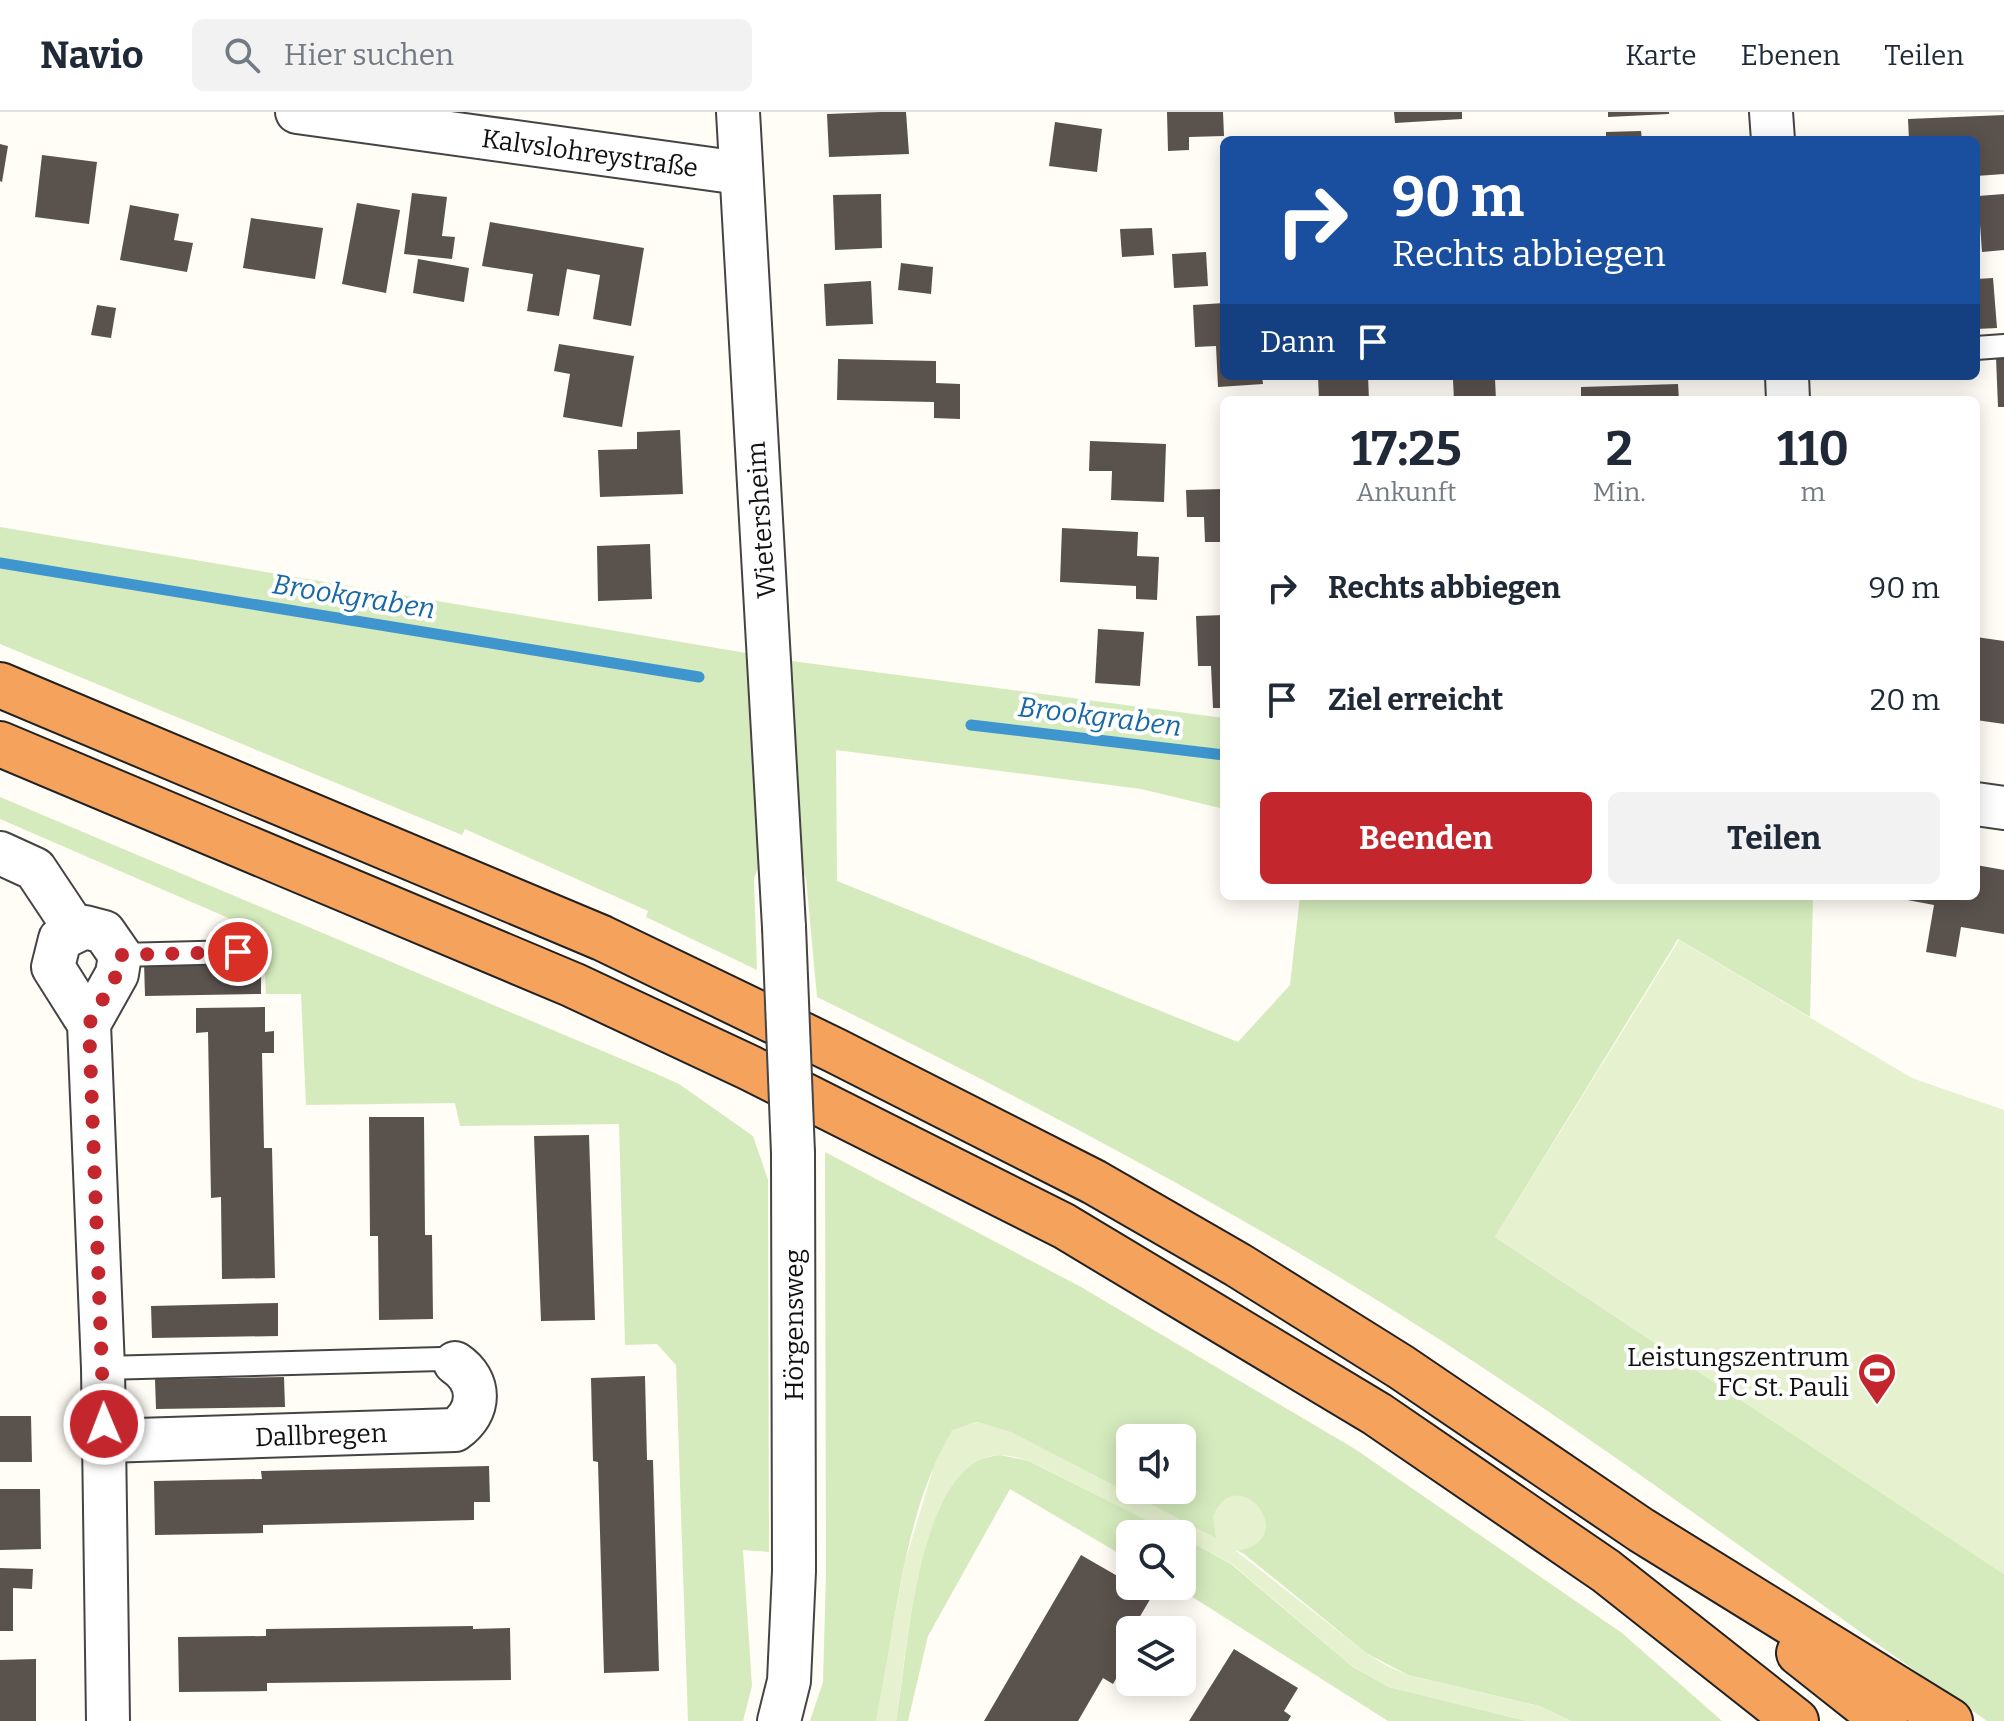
<!DOCTYPE html>
<html lang="de">
<meta charset="utf-8">
<style>
body{margin:0;font-family:Bitter,serif;background:#f2f2f3;color:#1f2937;height:100vh;display:flex;flex-direction:column;font-size:30px;white-space:nowrap}
*{box-sizing:border-box;margin:0}
p{font-size:26px;color:#747a83}
.icon{flex:none;width:44px;height:44px;fill:none;stroke:currentColor;stroke-width:2;stroke-linecap:round;stroke-linejoin:round}
.map{position:relative;flex:1;overflow:hidden}
.sheet{position:absolute;left:1220px;top:284px;width:760px;height:504px;display:flex;flex-direction:column;background:#fff;border-radius:12px;box-shadow:0 4px 20px #0003}
.sheet>*{flex:none}
.banner{position:absolute;left:1220px;top:24px;width:760px;height:244px;border-radius:12px;box-shadow:0 4px 20px #0003;background:#1a4fa0;color:#fff;overflow:hidden}
.fabs{position:absolute;left:1116px;top:1312px;display:grid;gap:16px}
.fabs a{display:grid;place-items:center;width:80px;height:80px;border-radius:12px;background:#fff;box-shadow:0 4px 20px #0003;font-size:40px}
.pin{position:absolute;display:grid;place-items:center;width:68px;height:68px;color:#fff;margin:-34px;border:4px solid #fff;border-radius:50%;box-shadow:0 2px 8px #0007}
.me{position:absolute;width:88px;margin:-44px;rotate:359deg;stroke-linejoin:round;filter:drop-shadow(0 0 6px #0008)}
.turn{display:flex;align-items:center;gap:28px;height:168px;padding:0 40px;font-size:36px}
.turn .icon{width:104px;height:104px;stroke-width:2.5}
.turn b{display:block;font-size:56px;line-height:68px}
.then{display:flex;align-items:center;height:76px;padding:0 40px;background:#0003;gap:16px;font-size:30px}
.eta{display:flex;justify-content:space-evenly;align-items:center;height:136px;text-align:center}
.eta b{font-size:48px;font-weight:700;line-height:56px}
.primary-button{display:flex;gap:16px;margin-top:auto;padding:16px 40px}
.primary-button a{flex:1;height:92px;border-radius:12px;background:#c4262e;color:#fff;font-size:32px;font-weight:700;line-height:92px;text-align:center}
.primary-button a+a{background:#f2f2f3;color:#1f2937}
ul{padding:0;list-style:none}
li{display:flex;align-items:center;gap:24px;height:112px;padding:0 40px}
li div{flex:1}
li b{display:block;font-size:30px}
li em{font-style:normal}
header{display:flex;align-items:center;gap:48px;box-sizing:border-box;height:112px;padding:0 40px;background:#fff;border-bottom:2px solid #e0e1e3}
header strong{font-size:38px}
nav{display:flex;gap:44px;margin-inline-start:auto;font-size:28px}
.search{width:560px;height:72px;background:#f2f2f3;display:flex;align-items:center;gap:20px;box-sizing:border-box;padding:0 28px;border-radius:12px;color:#747a83;font-size:30px}
.map>svg:first-child{display:block}
.green{fill:#d5ebbd;fill-rule:evenodd}
.pitch{fill:#e6f2cf}
.lines{fill:none;stroke-linecap:round;stroke-linejoin:round}
.stream{stroke:#3f96cf;stroke-width:11}
.building{fill:#5a524d}
.lane-casing{stroke:#444;stroke-width:26}
.street-casing{stroke:#444;stroke-width:46}
.highway-casing{stroke:#222;stroke-width:48}
.lane{stroke:#fff;stroke-width:22}
.street{stroke:#fff;stroke-width:42}
.highway{stroke:#f5a25d;stroke-width:44}
.street-bridge-casing{stroke:#444;stroke-width:46;stroke-linecap:butt}
.street-bridge{stroke:#fff;stroke-width:42}
.route{stroke:#c4262e;stroke-width:14;stroke-dasharray:0 25.2}
.labels{text-anchor:middle;stroke-width:8;stroke-linejoin:round;paint-order:stroke}
.street-label{font-size:26px;fill:#111;stroke:#fff}
.poi-label{font-size:26px;fill:#111;stroke:#fff;text-anchor:end}
.water-label{font-size:28px;font-style:italic;fill:#1768a6;stroke:#fff}
</style>
<header>
<strong>Navio</strong>
<div class="search"><svg class="icon" aria-label="search" viewBox="0 0 24 24"><circle cx="10" cy="10" r="6"/><path d="M15 15l6 6"/></svg>Hier suchen</div>
<nav><a>Karte</a><a>Ebenen</a><a>Teilen</a></nav>
</header>
<div class="map">
<svg width="2004" height="1609" viewBox="0 0 2004 1609">
<rect width="100%" height="100%" fill="#fffdf5"/>
<g class="green">
<path d="M 0,415 L 799,550 L 1224,606 L 1224,697 L 1141,677 L 836,638 L 837,769 L 1238,930 L 1290,873 L 1300,784 L 1813,784 L 1810,905 L 1678,827 L 1495,1125 L 2004,1462 L 2004,1609 L 1987,1609 C 1805,1483 1628,1349 1442,1229 C 1241,1100 1031,990 817,885 L 806,766 L 789,730 L 770,729 L 754,766 L 757,858 L 646,805 L 648,799 L 465,717 L 462,723 L 0,532 Z"/>
<polygon points="0,685 650,959 679,972 753,1024 768,1068 769,1440 743,1438 752,1574 743,1609 688,1609 676,1253 657,1232 625,1233 619,1012 460,1014 455,991 306,993 301,882 266,882 263,821 0,707"/>
<path d="M 825,1040 L 1081,1175 L 1355,1337 L 1622,1521 L 1722,1609 L 1571,1609 L 1539,1594 L 1408,1563 L 1366,1541 L 1244,1442 L 978,1310 C 910,1319 890,1551 878,1609 L 810,1609 L 823,1570 L 826,1461 ZM 1130,1326 L 1182,1326 L 1182,1378 L 1130,1378 Z"/>
<path d="M 1000,1343 L 1029,1349 L 1175,1422 L 1130,1422 L 1130,1448 L 1010,1377 L 928,1524 L 908,1609 L 896,1609 C 907,1546 915,1403 961,1359 C 972,1349 985,1345 1000,1343 Z"/>
<polygon points="1182,1425 1231,1452 1353,1555 1389,1575 1527,1609 1388,1609 1175,1474 1182,1474"/>
</g>
<g class="pitch">
<polygon points="1679,828 1912,966 2004,998 2004,1462 1495,1125"/>
<path d="M 978,1310 L 1011,1320 L 1216,1426 L 1213,1404 C 1238,1346 1304,1429 1236,1439 L 1366,1541 L 1387,1554 L 1408,1563 L 1539,1594 L 1571,1609 L 1527,1609 L 1389,1575 L 1353,1555 L 1232,1452 L 1182,1425 L 1182,1422 L 1175,1422 C 1140,1405 1105,1387 1071,1370 C 1051,1360 1031,1347 1009,1344 C 917,1330 907,1549 896,1609 L 876,1609 L 904,1453 L 935,1351 L 952,1318 Z"/>
</g>
<g class="lines">
<g class="stream">
<polyline points="0,451 699,565"/>
<polyline points="971,613 1224,643"/>
</g>
</g>
<g class="building">
<polygon points="881,0 906,0 909,42 829,45 827,2"/>
<polygon points="1167,0 1223,0 1224,24 1189,25 1189,38 1168,39"/>
<polygon points="1394,0 1462,0 1462,7 1395,11"/>
<polygon points="1608,0 1669,0 1669,2 1608,5"/>
<polygon points="2004,3 2004,62 1976,64 1976,28 1909,28 1908,7"/>
<polygon points="1055,10 1102,17 1097,60 1049,54"/>
<polygon points="1641,19 1642,28 1606,28 1606,20"/>
<polygon points="0,32 8,34 2,70 0,69"/>
<polygon points="42,43 97,50 89,112 35,105"/>
<polygon points="412,81 447,85 442,124 455,125 452,147 404,142"/>
<polygon points="881,82 882,136 835,138 833,83"/>
<polygon points="2004,82 2004,138 1982,140 1978,84"/>
<polygon points="357,91 400,98 386,181 342,172"/>
<polygon points="130,93 179,102 174,128 193,131 187,160 120,148"/>
<polygon points="251,106 323,116 315,167 243,156"/>
<polygon points="490,110 644,136 631,214 593,207 600,163 567,157 559,204 527,199 533,162 482,154"/>
<polygon points="1152,116 1154,143 1122,145 1120,117"/>
<polygon points="1206,140 1208,174 1174,176 1172,142"/>
<polygon points="418,147 469,156 464,190 413,181"/>
<polygon points="901,151 933,155 931,182 898,178"/>
<polygon points="1993,166 1997,216 1976,217 1976,167"/>
<polygon points="871,169 873,212 826,214 824,172"/>
<polygon points="1224,191 1224,264 1262,264 1263,272 1218,275 1216,234 1195,235 1193,193"/>
<polygon points="97,193 116,196 111,226 91,223"/>
<polygon points="559,232 634,244 622,315 563,305 570,262 554,259"/>
<polygon points="1996,245 2004,245 2004,295 1998,295"/>
<polygon points="838,247 936,249 936,271 960,272 960,307 934,306 934,290 837,288"/>
<polygon points="1318,264 1368,264 1369,288 1319,288"/>
<polygon points="1495,267 1496,288 1454,288 1453,268"/>
<polygon points="1678,272 1679,288 1581,288 1581,275"/>
<polygon points="680,318 683,382 600,385 598,338 637,337 637,320"/>
<polygon points="1090,329 1166,332 1164,390 1111,388 1112,359 1089,359"/>
<polygon points="1224,377 1224,430 1205,430 1204,405 1187,405 1186,378"/>
<polygon points="1062,416 1138,420 1137,444 1159,445 1157,488 1136,487 1136,474 1060,470"/>
<polygon points="650,432 652,487 598,489 597,434"/>
<polygon points="1224,503 1224,596 1213,596 1211,554 1198,554 1196,504"/>
<polygon points="1098,517 1144,520 1140,574 1095,571"/>
<polygon points="1976,525 2004,529 2004,612 1976,608"/>
<polygon points="1976,753 2004,758 2004,822 1961,815 1956,845 1926,840 1934,793 1886,784 1976,784"/>
<polygon points="261,848 261,882 145,884 144,850"/>
<polygon points="265,895 265,920 274,919 274,941 262,941 264,1036 272,1036 275,1166 222,1167 221,1085 211,1086 208,920 196,921 196,896"/>
<polygon points="369,1005 424,1005 425,1123 432,1123 433,1207 379,1208 378,1124 370,1124"/>
<polygon points="589,1023 595,1208 541,1209 534,1024"/>
<polygon points="278,1191 278,1224 152,1226 151,1194"/>
<polygon points="645,1264 647,1348 653,1348 659,1559 604,1561 598,1350 593,1349 591,1266"/>
<polygon points="284,1265 285,1295 156,1297 155,1267"/>
<polygon points="0,1304 31,1304 32,1350 0,1350"/>
<polygon points="489,1354 490,1390 474,1390 474,1408 263,1413 263,1421 155,1423 154,1369 262,1367 261,1359"/>
<polygon points="0,1377 40,1377 41,1437 0,1438"/>
<polygon points="1081,1443 1152,1484 1122,1535 1130,1543 1113,1572 1103,1566 1078,1609 984,1609"/>
<polygon points="0,1456 33,1457 32,1477 13,1476 13,1519 0,1519"/>
<polygon points="473,1514 473,1517 510,1516 511,1568 267,1571 267,1579 179,1580 178,1525 266,1524 266,1517"/>
<polygon points="1234,1537 1298,1576 1284,1599 1291,1604 1288,1609 1189,1609"/>
<polygon points="36,1547 36,1609 0,1609 0,1548"/>
</g>
<g class="lines">
<defs>
<g id="lane">
<polyline points="1976,236 2004,234"/>
<polyline points="120,843 238,840"/>
<polyline points="103,1256 441,1247 455,1251"/>
</g>
<g id="street">
<polyline points="297,0 740,61"/>
<polyline points="738,0 784,815"/>
<polyline points="1771,0 1773,28"/>
<polyline points="1787,264 1788,288"/>
<polyline points="1976,692 2004,696"/>
<polyline points="0,741 35,757 75,817"/>
<polyline points="89,912 117,862 120,843 104,820 85,815 60,827 53,855 89,912 103,1256 108,1609"/>
<path d="M 105,1329 L 455,1318 C 481,1300 482,1269 455,1251"/>
<polyline points="779,1609 789,1569 794,1459 793,1041"/>
</g>
<g id="highway">
<polyline points="0,573 602,826 836,939 1094,1070 1238,1153 1401,1255 1641,1418 1950,1609"/>
<polyline points="0,632 573,873 750,956 1064,1114 1377,1302 1606,1459 1796,1609"/>
<polyline points="1799,1541 1885,1609"/>
</g>
</defs>
<use href="#lane" class="lane-casing"/>
<use href="#street" class="street-casing"/>
<use href="#highway" class="highway-casing"/>
<use href="#lane" class="lane"/>
<use href="#street" class="street"/>
<use href="#highway" class="highway"/>
<defs>
<polyline id="street-bridge" points="784,815 793,1041"/>
</defs>
<use href="#street-bridge" class="street-bridge-casing"/>
<use href="#street-bridge" class="street-bridge"/>
</g>
<g class="lines">
<polyline class="route" points="104,1312 89,912 117,862 120,843 238,840"/>
</g>
<defs>
<symbol id="stadium-pin" viewBox="-11 -11 22 30"><path d="M0 17L-7.5 6A9.5 9.5 0 1 1 7.5 6Z" fill="#c4262e" stroke="#fff"/><path d="M0-5a6.5 5 0 1 0 0 10a6.5 5 0 1 0 0-10ZM-3.5-1.8h7v3.6h-7Z" fill="#fff"/></symbol>
</defs>
<g fill-rule="evenodd">
<use href="#stadium-pin" x="1855" y="1238" width="44" height="60"/>
</g>
<g class="labels">
<g class="street-label">
<text transform="translate(590 41) rotate(8)" y="9">Kalvslohreystraße</text>
<text transform="translate(761 408) rotate(-94)" y="9">Wietersheim</text>
<text transform="translate(794 1213) rotate(-90)" y="9">Hörgensweg</text>
<text transform="translate(321 1323) rotate(-2)" y="9">Dallbregen</text>
</g>
<g class="poi-label">
<text x="1849" y="1254">Leistungszentrum<tspan x="1849" dy="30">FC St. Pauli</tspan></text>
</g>
<g class="water-label">
<text transform="translate(354 484) rotate(9)" y="10">Brookgraben</text>
<text transform="translate(1100 604) rotate(7)" y="10">Brookgraben</text>
</g>
</g>
</svg>
<div class="fabs">
<a><svg class="icon" aria-label="sound" viewBox="0 0 24 24"><path d="M4 9h4l5-4v14l-5-4H4zM17 9q2 3 0 6"/></svg></a>
<a><svg class="icon" aria-label="search" viewBox="0 0 24 24"><circle cx="10" cy="10" r="6"/><path d="M15 15l6 6"/></svg></a>
<a><svg class="icon" aria-label="layers" viewBox="0 0 24 24"><path d="M12 4l9 5-9 5-9-5zM3 14l9 5 9-5"/></svg></a>
</div>
<div class="pin" style="left:238px;top:840px;background:#d93025"><svg class="icon" aria-label="arrive" viewBox="0 0 24 24"><path d="M6 21V4h12l-3 4 3 4H6"/></svg></div>
<svg class="me" style="left:104px;top:1312px" viewBox="-20 -20 40 40"><circle r="17" fill="#c4262e" stroke="#fff" stroke-width="3"/><path d="M0-11L8 9 0 5-8 9z" fill="#fff"/></svg>
<div class="banner">
<div class="turn"><svg class="icon" aria-label="right" viewBox="0 0 24 24"><path d="M7 20v-9h11M14 6l5 5-5 5"/></svg><div><b>90 m</b>Rechts abbiegen</div></div>
<div class="then">Dann<svg class="icon" aria-label="arrive" viewBox="0 0 24 24"><path d="M6 21V4h12l-3 4 3 4H6"/></svg></div>
</div>
<section class="sheet">
<div class="eta">
<div><b>17:25</b><p>Ankunft</p></div>
<div><b>2</b><p>Min.</p></div>
<div><b>110</b><p>m</p></div>
</div>
<ul>
<li><svg class="icon" aria-label="right" viewBox="0 0 24 24"><path d="M7 20v-9h11M14 6l5 5-5 5"/></svg><div><b>Rechts abbiegen</b></div><em>90 m</em></li>
<li><svg class="icon" aria-label="arrive" viewBox="0 0 24 24"><path d="M6 21V4h12l-3 4 3 4H6"/></svg><div><b>Ziel erreicht</b></div><em>20 m</em></li>
</ul>
<div class="primary-button"><a>Beenden</a><a>Teilen</a></div>
</section>
</div>
